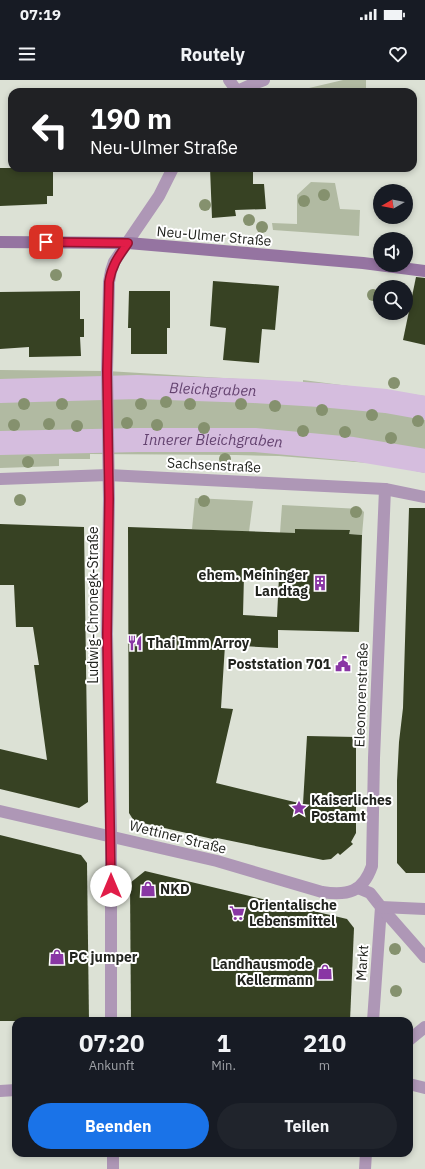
<!DOCTYPE html>
<html lang="de">
<meta charset="utf-8">
<style>
body{margin:0;font-family:"IBM Plex Sans",sans-serif;background:#20242c;color:#f1f3f6;height:100vh;display:flex;flex-direction:column;font-size:15px;white-space:nowrap}
*{box-sizing:border-box;margin:0}
p{font-size:13px;color:#9ea1a6}
.icon{flex:none;width:22px;height:22px;fill:none;stroke:currentColor;stroke-width:2;stroke-linecap:round;stroke-linejoin:round}
.map{position:relative;flex:1;overflow:hidden}
.sheet{position:absolute;left:12px;top:937px;width:401px;height:140px;display:flex;flex-direction:column;background:#171b24;border-radius:12px;box-shadow:0 2px 6px #0003}
.sheet>*{flex:none}
.guide{position:absolute;left:8px;top:8px;width:409px;height:84px;border-radius:12px;box-shadow:0 2px 6px #0003;background:#202124;color:#fff;overflow:hidden}
.needle{width:26px;rotate:261deg}
.controls{position:absolute;left:373px;top:104px;display:grid;gap:8px}
.controls a{display:grid;place-items:center;width:40px;height:40px;border-radius:50%;background:#171b24;box-shadow:0 2px 6px #0003;font-size:20px}
.pin{position:absolute;display:grid;place-items:center;width:34px;height:34px;color:#fff;margin:-17px;border-radius:8px;box-shadow:0 2px 6px #0006}
.me{position:absolute;width:44px;margin:-22px;rotate:0deg;stroke-linejoin:round;filter:drop-shadow(0 0 3px #0008)}
.turn{display:flex;align-items:center;gap:14px;height:84px;padding:0 16px;font-size:18px}
.turn .icon{width:52px;height:52px;stroke-width:2.5}
.turn b{display:block;font-size:28px;line-height:34px}
.eta{display:flex;justify-content:space-evenly;align-items:center;height:68px;text-align:center}
.eta b{font-size:24px;font-weight:700;line-height:28px}
.button{display:flex;gap:8px;margin-top:auto;padding:8px 16px}
.button a{flex:1;height:46px;border-radius:24px;background:#1a73e8;color:#fff;font-size:16px;font-weight:700;line-height:46px;text-align:center}
.button a+a{background:#20242c;color:#f1f3f6}
.status{display:flex;justify-content:space-between;align-items:center;height:28px;padding:0 20px;background:#171b24;direction:ltr}
.status svg{height:11px;fill:currentColor}
header{display:flex;justify-content:space-between;align-items:center;height:52px;padding:0 16px;background:#171b24;font-size:18px;font-weight:700}
.map>svg:first-child{display:block}
.green{fill:#b1baa2}
.lines{fill:none;stroke-linecap:round;stroke-linejoin:round}
.canal{stroke:#d5bdde;stroke-width:24}
.building{fill:#374223;fill-rule:evenodd}
.street{stroke:#ae97b6;stroke-width:12}
.secondary{stroke:#9574a1;stroke-width:12}
.tree{fill:#85916e}
.route-casing{stroke:#92132f;stroke-width:10}
.route{stroke:#e11d48;stroke-width:7}
.labels{text-anchor:middle;stroke-width:4;stroke-linejoin:round;paint-order:stroke}
.street-label{font-size:14px;fill:#22241f;stroke:#fff}
.poi-label{font-size:14px;font-weight:bold;fill:#22241f;stroke:#fff;text-anchor:start}
.water-label{font-size:15px;font-style:italic;fill:#644370;stroke:#fff}
</style>
<div class="status"><b>07:19</b><svg viewBox="0 0 49 12"><path d="M0 12V9h3v3zM5 12V6h3v6zM10 12V3h3v9zM15 12V0h3v12zM26 1h20v11H26zM47 4h2v5h-2z"/></svg></div>
<header><svg class="icon" aria-label="menu" viewBox="0 0 24 24"><path d="M4 6h16M4 12h16M4 18h16"/></svg>Routely<svg class="icon" aria-label="heart" viewBox="0 0 24 24"><path d="M12 20l-8-8c-3-5 5-10 8-4 3-6 11-1 8 4z"/></svg></header>
<div class="map">
<svg width="425" height="1089" viewBox="0 0 425 1089">
<rect width="100%" height="100%" fill="#dce1d5"/>
<g class="green">
<polygon points="343,0 366,0 366,12 292,12"/>
<polygon points="311,102 335,103 340,129 360,130 359,156 273,150 272,143 297,144 297,115"/>
<polygon points="0,290 107,291 303,303 303,300 425,316 425,393 382,384 279,376 236,375 90,374 90,379 59,379 59,386 0,388"/>
<polygon points="195,418 253,421 249,452 192,449"/>
<polygon points="282,425 361,429 364,432 362,455 349,454 349,450 296,449 295,453 280,453"/>
</g>
<g class="lines">
<g class="canal">
<path id="s1" d="M 0,311 L 137,307 L 254,311 L 320,315 L 386,321 L 425,328"/>
<path id="s2" d="M 0,363 L 138,360 L 255,360 L 353,369 L 425,381"/>
</g>
</g>
<g class="building">
<polygon points="0,88 53,88 53,116 47,116 47,124 0,126"/>
<polygon points="210,88 253,88 253,104 264,104 266,129 235,130 236,136 212,138"/>
<polygon points="416,197 425,198 425,265 403,260"/>
<polygon points="213,201 279,206 275,250 262,249 259,283 223,280 226,248 210,246"/>
<polygon points="80,211 80,239 84,239 84,257 80,257 81,276 29,277 29,267 0,269 0,212"/>
<polygon points="129,211 170,211 170,248 167,248 167,274 131,274 131,248 128,248"/>
<polygon points="409,428 425,428 425,793 406,793 397,783 397,701 399,662 403,628"/>
<polygon points="0,444 84,447 88,722 79,728 0,709 0,669 47,680 34,585 39,585 33,547 16,547 14,505 0,505"/>
<path d="M 128,447 L 295,453 L 295,449 L 350,450 L 349,454 L 362,455 L 359,552 L 278,550 L 278,568 L 225,565 L 221,628 L 233,629 L 216,703 L 303,724 L 307,656 L 356,657 L 356,753 L 351,762 L 353,764 L 340,775 L 338,773 L 331,779 L 323,780 L 217,758 L 217,760 L 134,741 L 129,733 ZM 244,495 L 279,497 L 277,537 L 243,535 Z"/>
<polygon points="0,755 81,775 87,783 89,941 0,941"/>
<polygon points="145,791 347,839 354,848 350,941 131,941 130,803"/>
</g>
<g class="lines">
<g class="street">
<polyline points="229,0 237,11"/>
<polyline points="235,12 253,4 264,0"/>
<polyline points="0,399 108,395 385,409 425,417"/>
<path d="M 0,731 L 217,781 L 322,812 C 348,816 363,812 372,786 L 374,678 L 385,409"/>
<polyline points="358,808 370,813 381,827 373,941"/>
<polyline points="381,827 425,877"/>
<polyline points="381,827 425,829"/>
<polyline points="111,941 111,756 107,554 109,419 107,291 109,202 111,191 114,182 159,116 173,88"/>
<polyline points="409,960 425,947"/>
<polyline points="409,1004 425,1008"/>
<polyline points="0,1011 16,1010"/>
<polyline points="113,1089 113,1073"/>
<polyline points="365,1089 366,1073"/>
</g>
<polyline class="secondary" points="0,162 128,163 363,183 425,191"/>
</g>
<g class="tree">
<circle cx="324" cy="115" r="6"/>
<circle cx="304" cy="121" r="6"/>
<circle cx="205" cy="125" r="6"/>
<circle cx="249" cy="140" r="6"/>
<circle cx="262" cy="147" r="6"/>
<circle cx="56" cy="195" r="6"/>
<circle cx="373" cy="215" r="6"/>
<circle cx="394" cy="303" r="6"/>
<circle cx="166" cy="322" r="6"/>
<circle cx="24" cy="324" r="6"/>
<circle cx="62" cy="324" r="6"/>
<circle cx="141" cy="324" r="6"/>
<circle cx="190" cy="324" r="6"/>
<circle cx="241" cy="324" r="6"/>
<circle cx="275" cy="326" r="6"/>
<circle cx="322" cy="330" r="6"/>
<circle cx="372" cy="335" r="6"/>
<circle cx="418" cy="341" r="6"/>
<circle cx="127" cy="343" r="6"/>
<circle cx="49" cy="344" r="6"/>
<circle cx="14" cy="345" r="6"/>
<circle cx="157" cy="345" r="6"/>
<circle cx="77" cy="346" r="6"/>
<circle cx="204" cy="348" r="6"/>
<circle cx="303" cy="351" r="6"/>
<circle cx="345" cy="352" r="6"/>
<circle cx="391" cy="358" r="6"/>
<circle cx="225" cy="379" r="6"/>
<circle cx="28" cy="382" r="6"/>
<circle cx="20" cy="420" r="6"/>
<circle cx="204" cy="421" r="6"/>
<circle cx="356" cy="432" r="6"/>
<circle cx="395" cy="869" r="6"/>
<circle cx="396" cy="911" r="6"/>
</g>
<g class="lines">
<defs>
<path id="route" d="M 46,162 L 128,163 C 118,177 112,185 109,202 L 107,291 L 109,419 L 107,554 L 111,806"/>
</defs>
<use href="#route" class="route-casing"/>
<use href="#route" class="route"/>
</g>
<defs>
<symbol id="building-bare" viewBox="-9 -9 18 18"><path d="M-4-6H4V6H1V3H-1V6H-4ZM-2.5-4.3h1.7v1.8h-1.7ZM.8-4.3h1.7v1.8H.8ZM-2.5-1h1.7V.8h-1.7ZM.8-1h1.7V.8H.8Z" fill="#8936a4" stroke="#fff" stroke-width="2.5" paint-order="stroke"/></symbol>
<symbol id="restaurant-bare" viewBox="-9 -9 18 18"><path d="M-5-6h1v4h1v-4h1v4h1v-4h1v5L-1.5 .5V6h-2V.5L-5-1ZM5-6V6H3V1.5H1.5Q1.5-4 5-6Z" fill="#8936a4" stroke="#fff" stroke-width="2.5" paint-order="stroke"/></symbol>
<symbol id="civic-bare" viewBox="-9 -9 18 18"><path d="M-.6-6.5H3V-4.5H.6V-3L4-1V1h2V6H-6V1h2V-1L-.6-3ZM-1.2 2.5V6h2.4V2.5Z" fill="#8936a4" stroke="#fff" stroke-width="2.5" paint-order="stroke"/></symbol>
<symbol id="sight-bare" viewBox="-9 -9 18 18"><path d="M0-6L1.8-2.2L6-1.7L2.9 1.2L3.7 5.4L0 3.3L-3.7 5.4L-2.9 1.2L-6-1.7L-1.8-2.2Z" fill="#8936a4" stroke="#fff" stroke-width="2.5" paint-order="stroke"/></symbol>
<symbol id="shop-bare" viewBox="-9 -9 18 18"><path d="M-5-2.5h2.3a2.7 3.5 0 0 1 5.4 0H5L5.5 6h-11ZM-1.5-2.5h3a1.5 2.3 0 0 0-3 0Z" fill="#8936a4" stroke="#fff" stroke-width="2.5" paint-order="stroke"/></symbol>
<symbol id="supermarket-bare" viewBox="-9 -9 18 18"><path d="M-6-5.5h2.5l.6 2H6L4.5 2H-2.5L-4.4-4H-6ZM-1.5 3.2a1.3 1.3 0 1 0 .1 0ZM3 3.2a1.3 1.3 0 1 0 .1 0Z" fill="#8936a4" stroke="#fff" stroke-width="2.5" paint-order="stroke"/></symbol>
</defs>
<g fill-rule="evenodd">
<use href="#building-bare" x="309" y="492" width="22" height="22"/>
<use href="#restaurant-bare" x="124" y="552" width="22" height="22"/>
<use href="#civic-bare" x="332" y="573" width="22" height="22"/>
<use href="#sight-bare" x="288" y="717" width="22" height="22"/>
<use href="#shop-bare" x="137" y="798" width="22" height="22"/>
<use href="#supermarket-bare" x="226" y="822" width="22" height="22"/>
<use href="#shop-bare" x="46" y="866" width="22" height="22"/>
<use href="#shop-bare" x="314" y="881" width="22" height="22"/>
</g>
<g class="labels">
<g class="street-label">
<text transform="translate(214 156) rotate(5)" y="5">Neu-Ulmer Straße</text>
<text transform="translate(214 385) rotate(3)" y="5">Sachsenstraße</text>
<text transform="translate(93 525) rotate(-90)" y="5">Ludwig-Chronegk-Straße</text>
<text transform="translate(361 615) rotate(-88)" y="5">Eleonorenstraße</text>
<text transform="translate(178 757) rotate(14)" y="5">Wettiner Straße</text>
<text transform="translate(362 883) rotate(-86)" y="5">Markt</text>
</g>
<g class="poi-label">
<text x="308" y="500" text-anchor="end">ehem. Meininger<tspan x="308" dy="16">Landtag</tspan></text>
<text x="147" y="568">Thai Imm Arroy</text>
<text x="331" y="589" text-anchor="end">Poststation 701</text>
<text x="311" y="725">Kaiserliches<tspan x="311" dy="16">Postamt</tspan></text>
<text x="160" y="814">NKD</text>
<text x="249" y="830">Orientalische<tspan x="249" dy="16">Lebensmittel</tspan></text>
<text x="69" y="882">PC jumper</text>
<text x="313" y="889" text-anchor="end">Landhausmode<tspan x="313" dy="16">Kellermann</tspan></text>
</g>
<g class="water-label">
<text dy="5" stroke="none"><textPath href="#s1" startOffset="213">Bleichgraben</textPath></text>
<text dy="5" stroke="none"><textPath href="#s2" startOffset="213">Innerer Bleichgraben</textPath></text>
</g>
</g>
</svg>
<div class="controls">
<a><svg class="needle" viewBox="-14 -14 28 28"><path d="M0-13l5 13h-10z" fill="#e53935"/><path d="M0 13l5-13h-10z" fill="#9ea1a6"/></svg></a>
<a><svg class="icon" aria-label="sound" viewBox="0 0 24 24"><path d="M4 9h4l5-4v14l-5-4H4zM17 9q2 3 0 6"/></svg></a>
<a><svg class="icon" aria-label="search" viewBox="0 0 24 24"><circle cx="10" cy="10" r="6"/><path d="M15 15l6 6"/></svg></a>
</div>
<div class="pin" style="left:46px;top:162px;background:#d93025"><svg class="icon" aria-label="arrive" viewBox="0 0 24 24"><path d="M6 21V4h12l-3 4 3 4H6"/></svg></div>
<svg class="me" style="left:111px;top:806px" viewBox="-20 -20 40 40"><circle r="19" fill="#fff"/><path d="M0-13L10 11 0 6-10 11z" fill="#e11d48"/></svg>
<div class="guide">
<div class="turn"><svg class="icon" aria-label="left" viewBox="0 0 24 24"><path d="M17 20v-9H6M10 6l-5 5 5 5"/></svg><div><b>190 m</b>Neu-Ulmer Straße</div></div>
</div>
<section class="sheet">
<div class="eta">
<div><b>07:20</b><p>Ankunft</p></div>
<div><b>1</b><p>Min.</p></div>
<div><b>210</b><p>m</p></div>
</div>
<div class="button"><a>Beenden</a><a>Teilen</a></div>
</section>
</div>
